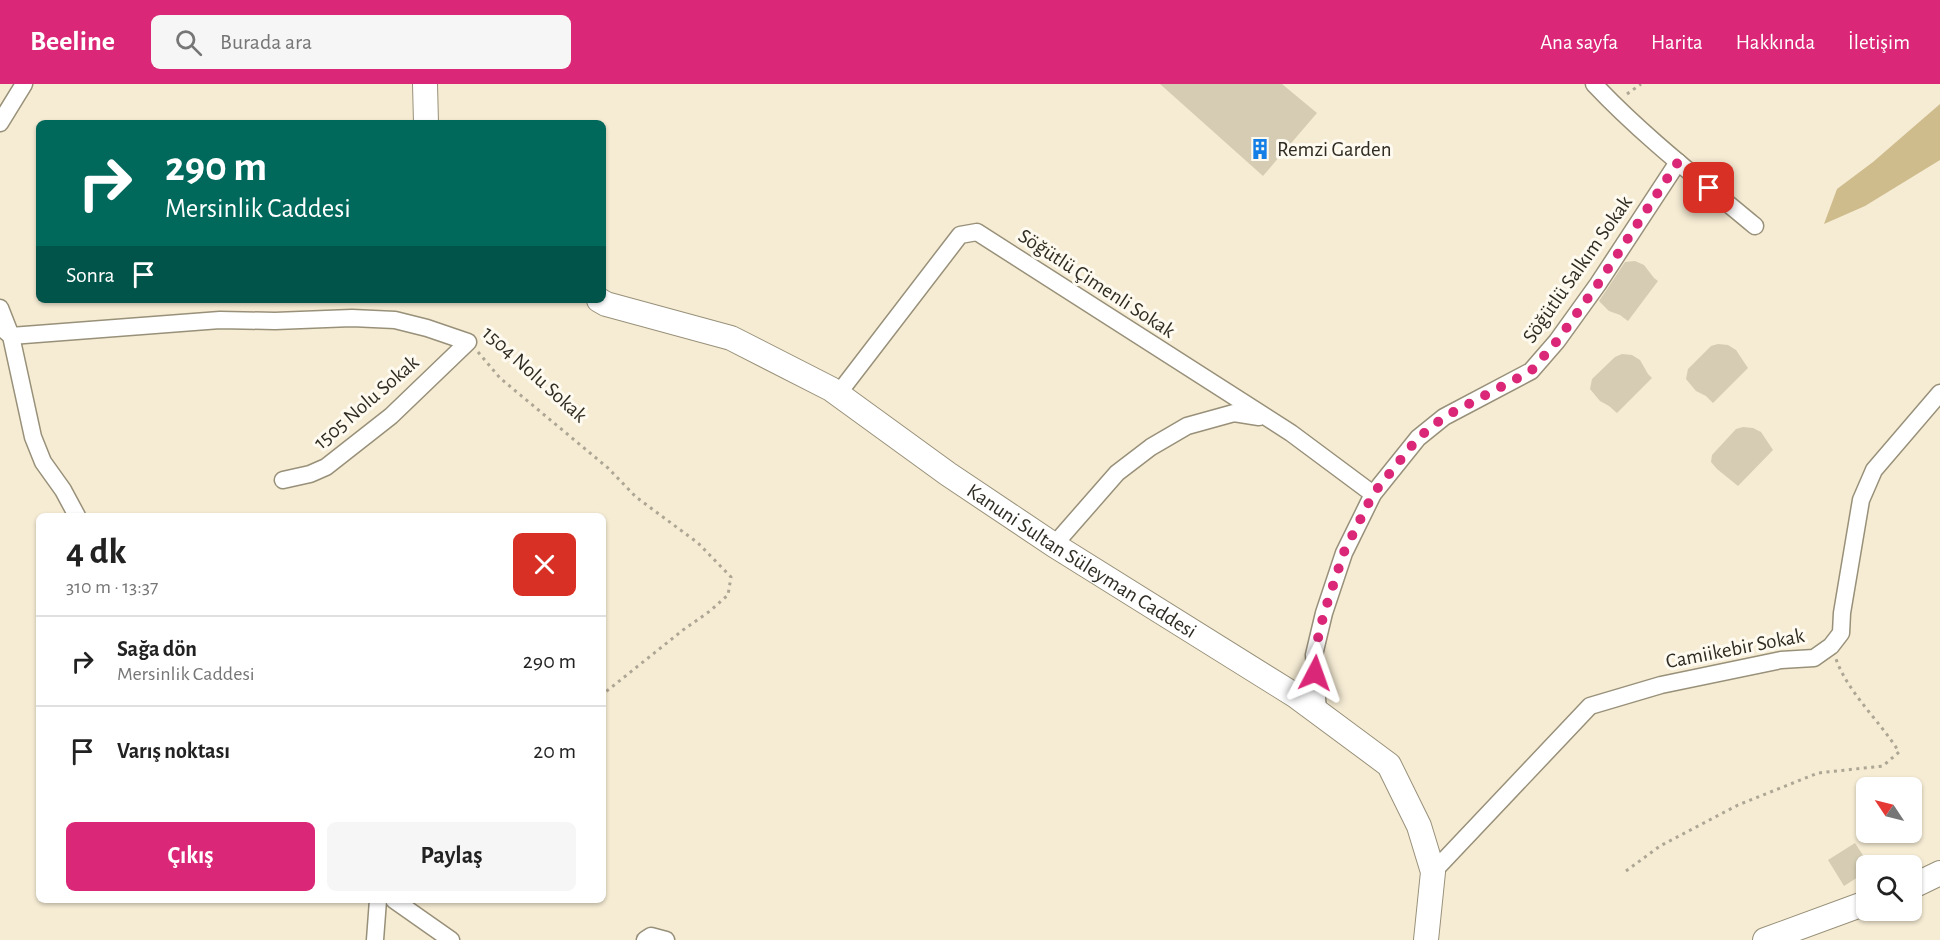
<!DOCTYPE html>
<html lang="tr">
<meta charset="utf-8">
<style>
body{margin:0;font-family:"Alegreya Sans",sans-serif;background:#f6f6f6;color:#222;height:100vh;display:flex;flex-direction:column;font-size:22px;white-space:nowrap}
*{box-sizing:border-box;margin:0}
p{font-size:20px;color:#767676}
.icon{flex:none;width:33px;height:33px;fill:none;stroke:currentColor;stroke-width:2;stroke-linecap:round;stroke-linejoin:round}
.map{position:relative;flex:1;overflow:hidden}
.sheet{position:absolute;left:36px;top:429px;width:570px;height:390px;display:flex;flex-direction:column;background:#fff;border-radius:9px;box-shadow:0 2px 4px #0004}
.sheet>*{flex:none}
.banner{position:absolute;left:36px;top:36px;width:570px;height:183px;border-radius:9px;box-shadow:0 2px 4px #0004;background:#00695c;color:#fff;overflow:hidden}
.needle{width:39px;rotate:305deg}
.controls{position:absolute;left:1856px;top:693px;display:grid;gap:12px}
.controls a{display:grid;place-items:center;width:66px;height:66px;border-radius:9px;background:#fff;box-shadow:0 2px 4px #0004;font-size:30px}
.pin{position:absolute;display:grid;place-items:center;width:51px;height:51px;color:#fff;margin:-26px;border-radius:12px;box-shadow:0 3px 9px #0006}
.me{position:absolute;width:66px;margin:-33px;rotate:4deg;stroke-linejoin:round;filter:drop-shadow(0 0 4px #0008)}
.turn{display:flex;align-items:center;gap:21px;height:126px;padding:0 30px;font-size:27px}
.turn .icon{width:78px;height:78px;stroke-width:2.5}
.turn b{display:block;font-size:42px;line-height:51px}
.then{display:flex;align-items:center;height:57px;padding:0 30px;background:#0003;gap:12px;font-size:22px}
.round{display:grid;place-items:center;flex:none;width:63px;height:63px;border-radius:9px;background:#f6f6f6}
.headline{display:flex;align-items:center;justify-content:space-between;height:102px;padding:0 30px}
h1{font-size:36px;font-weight:700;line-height:45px}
.cta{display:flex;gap:12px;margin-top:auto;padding:12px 30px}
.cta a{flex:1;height:69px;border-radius:9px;background:#db2777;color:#fff;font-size:24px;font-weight:700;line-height:69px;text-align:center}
.cta a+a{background:#f6f6f6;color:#222}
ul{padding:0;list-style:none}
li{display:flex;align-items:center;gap:18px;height:90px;padding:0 30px;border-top:2px solid #e0e0e0}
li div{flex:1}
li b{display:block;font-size:22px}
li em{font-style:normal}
header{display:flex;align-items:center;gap:36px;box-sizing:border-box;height:84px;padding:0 30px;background:#db2777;color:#fff}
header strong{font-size:28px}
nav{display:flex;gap:33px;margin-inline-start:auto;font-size:21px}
.search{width:420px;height:54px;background:#f6f6f6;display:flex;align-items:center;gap:15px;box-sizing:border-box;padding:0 21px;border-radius:9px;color:#767676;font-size:22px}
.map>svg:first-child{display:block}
.forest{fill:#cebc8d}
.building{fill:#d5ccb3}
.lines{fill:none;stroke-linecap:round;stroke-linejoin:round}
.street-casing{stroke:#989079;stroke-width:19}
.secondary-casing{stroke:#989079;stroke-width:26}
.path{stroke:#aea694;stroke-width:3;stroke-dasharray:3 4.5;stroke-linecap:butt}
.street{stroke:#fff;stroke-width:16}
.secondary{stroke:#fff;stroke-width:24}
.route{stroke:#db2777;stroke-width:10;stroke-dasharray:0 18}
.labels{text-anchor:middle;stroke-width:6;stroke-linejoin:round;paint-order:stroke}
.poi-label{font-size:21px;fill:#2f2c23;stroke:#fefaf0;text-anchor:start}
.street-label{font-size:21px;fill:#2f2c23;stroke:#fefaf0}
</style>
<header>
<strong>Beeline</strong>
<div class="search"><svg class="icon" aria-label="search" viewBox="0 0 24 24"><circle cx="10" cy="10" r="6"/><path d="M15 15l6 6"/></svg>Burada ara</div>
<nav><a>Ana sayfa</a><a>Harita</a><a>Hakkında</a><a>İletişim</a></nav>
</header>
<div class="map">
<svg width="1940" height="856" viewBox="0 0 1940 856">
<rect width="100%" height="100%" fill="#f6ecd4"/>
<polygon class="forest" points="1940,20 1940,76 1865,122 1824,140 1837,105 1873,78"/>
<g class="building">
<polygon points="1160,0 1282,0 1317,29 1263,92"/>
<polygon points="1635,177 1644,181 1654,194 1658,197 1628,237 1620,231 1609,227 1599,217 1625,178"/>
<polygon points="1718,260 1728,261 1736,266 1748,284 1713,319 1706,312 1696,307 1686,295 1688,285 1711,262"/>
<polygon points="1622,270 1632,271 1640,276 1648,290 1652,294 1617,329 1609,322 1600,317 1590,305 1592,295 1615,273"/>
<polygon points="1743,343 1753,344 1761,348 1773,366 1738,402 1717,385 1711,378 1712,371 1736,345"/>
<polygon points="1855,759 1866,776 1866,788 1844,802 1828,776"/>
</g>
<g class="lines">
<defs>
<g id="street">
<path d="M 1594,0 C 1643,52 1700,96 1755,142"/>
<polyline points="0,39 24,0"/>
<polyline points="0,224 11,252 220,236 275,237 352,234 395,236 427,244 468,258 391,332 326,383 310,390 283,396"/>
<polyline points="4,246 11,252 33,353 43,378 63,406 77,432"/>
<polyline points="838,310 960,151 977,148 1291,349 1373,410"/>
<polyline points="1054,461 1117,389 1151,363 1187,342 1234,329 1259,333"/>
<polyline points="1318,628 1314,571 1324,529 1344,469 1373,410 1418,354 1444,333 1531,287 1557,257 1598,200 1678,78"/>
<polyline points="1433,788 1590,622 1661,601 1781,576 1814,574 1831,562 1841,549 1842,529 1861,416 1874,386 1940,309"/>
<polyline points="394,816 451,856"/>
<polyline points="375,856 378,816"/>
<polyline points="645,856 651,852 666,856"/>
</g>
<g id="secondary">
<polyline points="425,0 426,39"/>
<path id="s1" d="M 599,216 L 606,220 L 731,254 L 831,305 L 948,390 L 1054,461 L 1296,612 L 1389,681 L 1419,742 L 1433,788 L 1426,856"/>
<polyline points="1911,803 1940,789"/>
<polyline points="1765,856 1866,819"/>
</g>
</defs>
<use href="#street" class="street-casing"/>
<use href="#secondary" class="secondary-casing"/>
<g class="path">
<polyline points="1627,10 1641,0"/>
<polyline points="478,268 500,294 608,384 636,413 698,459 731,493 728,511 710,527 683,546 603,610"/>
<path d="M 1626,787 L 1660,762 L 1738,721 L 1818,689 L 1883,682 L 1899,668 C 1880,637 1848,609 1836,575"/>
</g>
<use href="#street" class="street"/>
<use href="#secondary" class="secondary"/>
</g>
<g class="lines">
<polyline class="route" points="1315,589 1314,571 1324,529 1344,468 1373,410 1418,354 1444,333 1531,287 1557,257 1598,200 1678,78 1709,104"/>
</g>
<defs>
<symbol id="building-bare" viewBox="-9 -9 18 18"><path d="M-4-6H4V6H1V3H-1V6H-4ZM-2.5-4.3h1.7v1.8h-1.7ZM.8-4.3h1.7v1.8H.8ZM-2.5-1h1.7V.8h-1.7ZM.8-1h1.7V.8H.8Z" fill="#137fe6" stroke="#fefaf0" stroke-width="2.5" paint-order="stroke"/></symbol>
</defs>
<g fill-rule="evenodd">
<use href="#building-bare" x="1245" y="50" width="30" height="30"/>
</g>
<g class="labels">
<g class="poi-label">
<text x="1277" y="72">Remzi Garden</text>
</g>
<g class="street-label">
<text transform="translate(1577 185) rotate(-55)" y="7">Söğütlü Salkım Sokak</text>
<text transform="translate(1097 199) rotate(33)" y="7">Söğütlü Çimenli Sokak</text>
<text transform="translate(535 290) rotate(42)" y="7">1504 Nolu Sokak</text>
<text transform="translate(366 318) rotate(-41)" y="7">1505 Nolu Sokak</text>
<text dy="7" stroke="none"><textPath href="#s1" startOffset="554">Kanuni Sultan Süleyman Caddesi</textPath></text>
<text transform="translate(1735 564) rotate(-11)" y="7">Camiikebir Sokak</text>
</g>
</g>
</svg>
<div class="controls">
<a><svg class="needle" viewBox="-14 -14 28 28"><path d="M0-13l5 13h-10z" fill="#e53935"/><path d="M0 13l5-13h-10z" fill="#767676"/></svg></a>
<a><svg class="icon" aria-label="search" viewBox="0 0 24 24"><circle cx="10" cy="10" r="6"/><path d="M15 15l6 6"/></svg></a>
</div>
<div class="pin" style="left:1709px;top:104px;background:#d93025"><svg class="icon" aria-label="arrive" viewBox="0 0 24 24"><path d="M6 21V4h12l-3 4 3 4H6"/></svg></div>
<svg class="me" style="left:1315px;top:589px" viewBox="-20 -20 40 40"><path d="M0-17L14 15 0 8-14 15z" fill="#db2777" stroke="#fff" stroke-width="4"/></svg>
<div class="banner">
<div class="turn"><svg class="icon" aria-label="right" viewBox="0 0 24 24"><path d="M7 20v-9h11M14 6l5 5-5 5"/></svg><div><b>290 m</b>Mersinlik Caddesi</div></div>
<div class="then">Sonra<svg class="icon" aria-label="arrive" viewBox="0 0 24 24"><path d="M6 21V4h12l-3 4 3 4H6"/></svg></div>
</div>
<section class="sheet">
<div class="headline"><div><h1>4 dk</h1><p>310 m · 13:37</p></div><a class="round" style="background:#d93025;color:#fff"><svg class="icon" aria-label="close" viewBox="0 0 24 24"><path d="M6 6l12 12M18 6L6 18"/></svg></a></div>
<ul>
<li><svg class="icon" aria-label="right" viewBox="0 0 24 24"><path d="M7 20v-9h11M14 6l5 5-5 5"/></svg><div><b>Sağa dön</b><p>Mersinlik Caddesi</p></div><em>290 m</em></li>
<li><svg class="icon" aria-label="arrive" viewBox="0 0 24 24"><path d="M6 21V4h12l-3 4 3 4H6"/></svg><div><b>Varış noktası</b></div><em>20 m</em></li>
</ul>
<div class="cta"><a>Çıkış</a><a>Paylaş</a></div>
</section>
</div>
